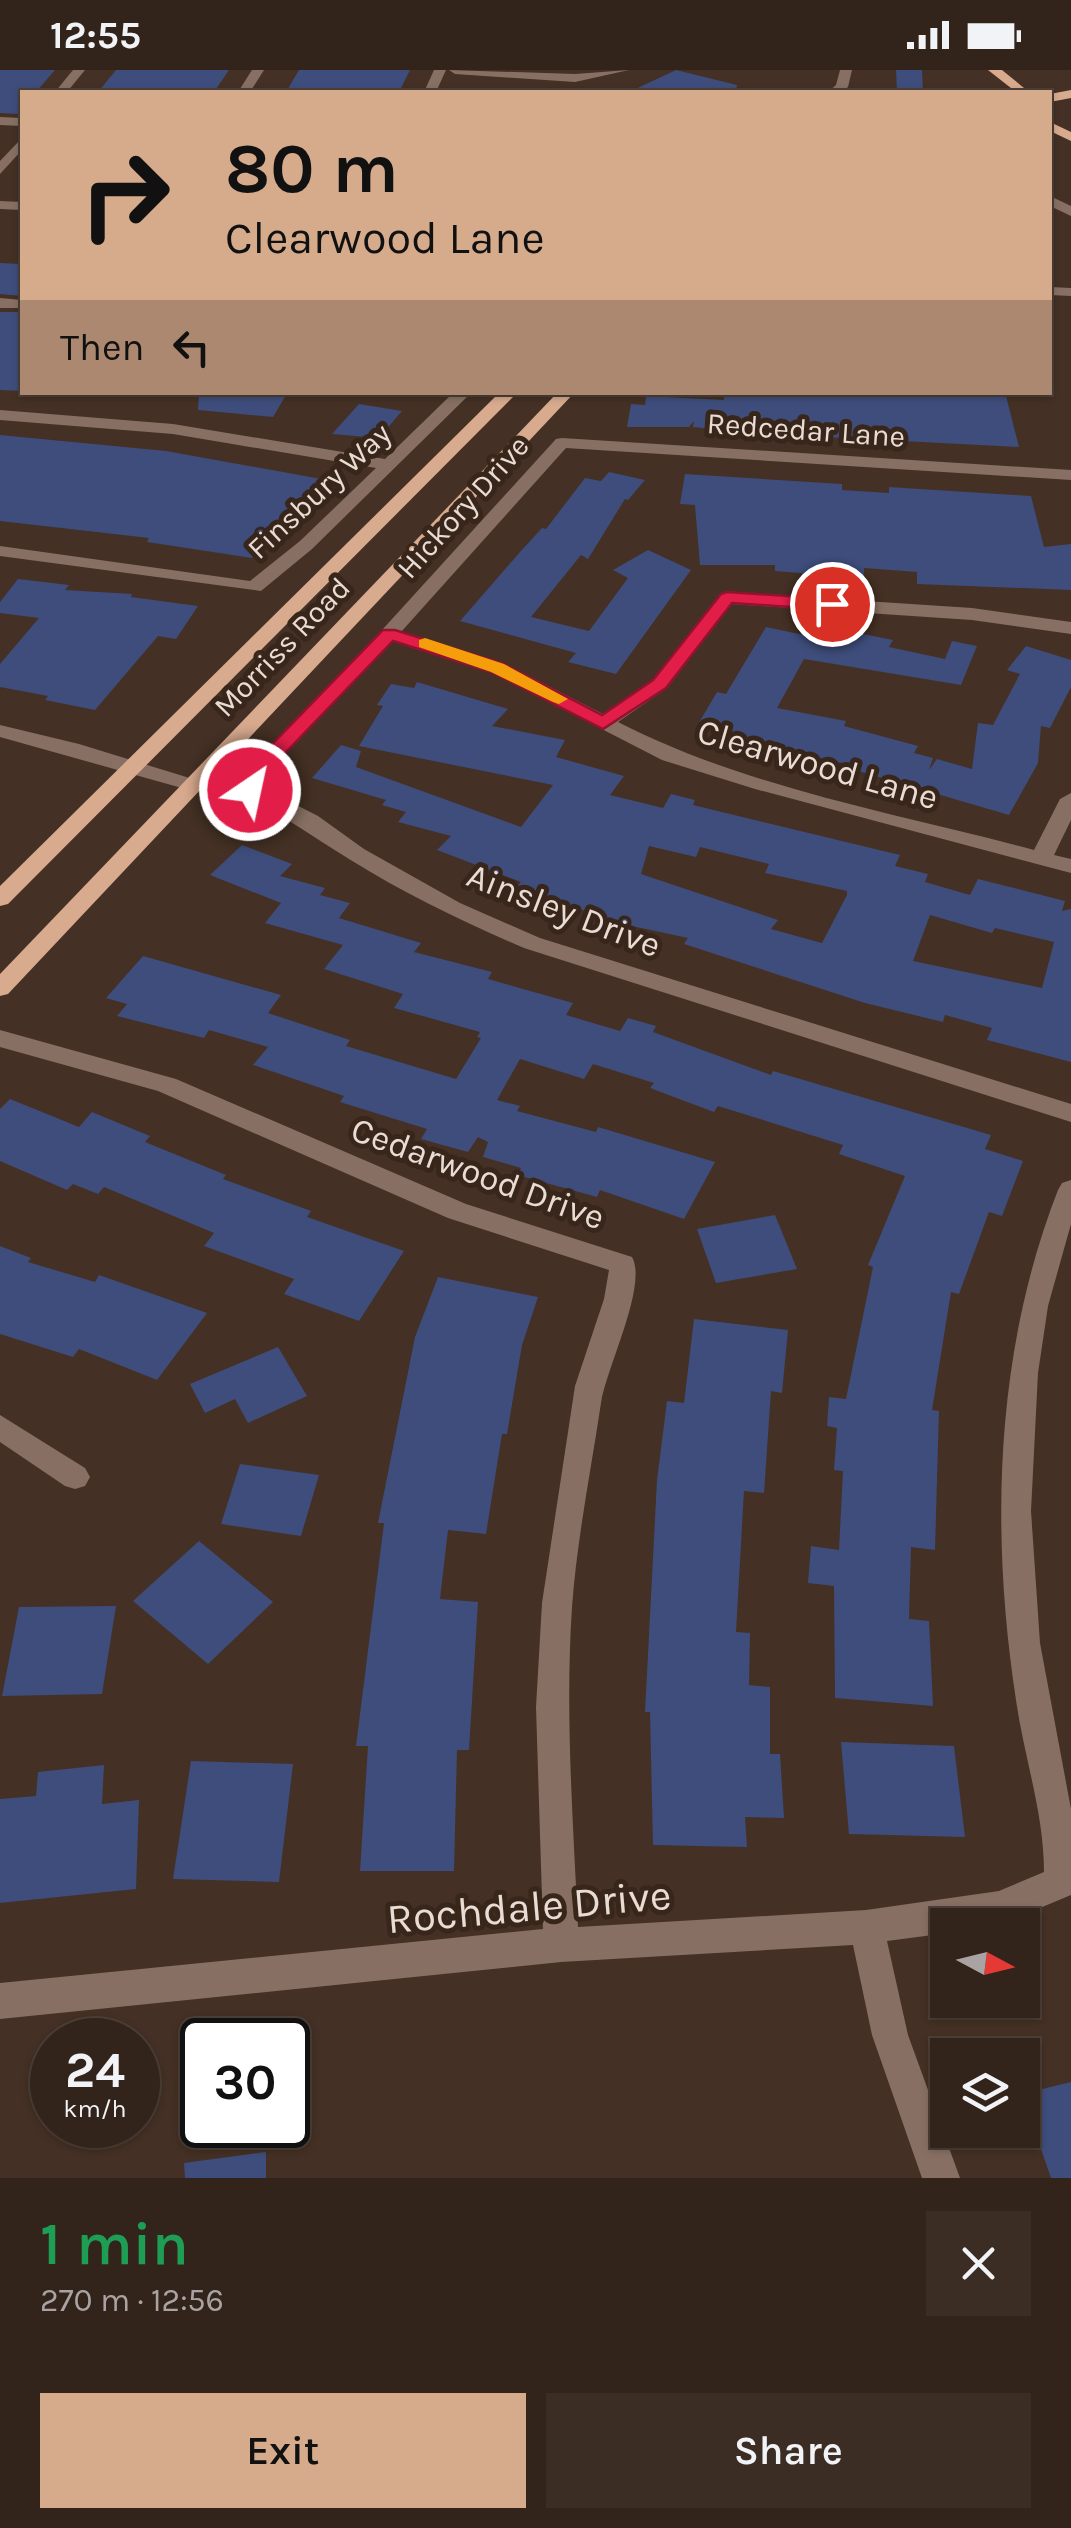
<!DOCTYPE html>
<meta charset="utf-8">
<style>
body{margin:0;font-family:Karla,sans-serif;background:#3b2c24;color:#f1f3f6;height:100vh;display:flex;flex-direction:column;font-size:38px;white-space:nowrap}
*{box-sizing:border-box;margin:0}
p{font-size:32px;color:#a9a4a3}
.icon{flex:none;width:55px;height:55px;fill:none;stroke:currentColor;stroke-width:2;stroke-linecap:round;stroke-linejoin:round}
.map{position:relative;height:2108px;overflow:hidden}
.side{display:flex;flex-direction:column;background:#33241b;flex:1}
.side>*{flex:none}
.hud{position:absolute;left:20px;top:20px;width:1032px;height:305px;border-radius:0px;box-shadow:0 2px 8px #0004,0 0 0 2px #4e413a;background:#d6ab8b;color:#111;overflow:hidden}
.needle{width:65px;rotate:97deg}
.tools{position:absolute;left:930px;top:1838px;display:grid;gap:20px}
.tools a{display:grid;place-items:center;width:110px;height:110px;border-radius:0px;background:#33241b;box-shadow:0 2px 8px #0004,0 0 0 2px #4e413a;font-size:50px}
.speed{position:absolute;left:30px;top:1948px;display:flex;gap:20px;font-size:50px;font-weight:700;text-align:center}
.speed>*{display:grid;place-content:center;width:130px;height:130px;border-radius:50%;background:#33241b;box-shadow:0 2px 8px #0004,0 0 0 2px #4e413a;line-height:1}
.speed small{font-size:25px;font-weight:400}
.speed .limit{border:5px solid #111;border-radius:15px;background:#fff;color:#111}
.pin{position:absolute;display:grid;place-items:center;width:85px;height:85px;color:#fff;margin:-42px;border:5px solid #fff;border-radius:50%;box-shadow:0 2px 10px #0007}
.me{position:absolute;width:110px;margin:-55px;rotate:34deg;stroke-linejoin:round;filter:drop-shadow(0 0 8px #0008)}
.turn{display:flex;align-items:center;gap:35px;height:210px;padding:0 40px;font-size:45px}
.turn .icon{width:130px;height:130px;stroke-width:2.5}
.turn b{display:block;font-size:70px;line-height:85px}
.then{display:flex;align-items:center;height:95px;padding:0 40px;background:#0003;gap:20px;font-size:38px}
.round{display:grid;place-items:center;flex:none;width:105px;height:105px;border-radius:0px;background:#3b2c24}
.headline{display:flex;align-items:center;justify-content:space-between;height:170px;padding:0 40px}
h1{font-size:60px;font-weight:600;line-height:75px;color:#1e9e55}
.primary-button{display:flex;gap:20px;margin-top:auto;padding:20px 40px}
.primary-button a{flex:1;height:115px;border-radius:0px;background:#d6ab8b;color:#111;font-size:40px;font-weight:600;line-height:115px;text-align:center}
.primary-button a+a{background:#3b2c24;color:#f1f3f6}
.status{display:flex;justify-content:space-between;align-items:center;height:70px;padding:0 50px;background:#33241b;direction:ltr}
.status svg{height:28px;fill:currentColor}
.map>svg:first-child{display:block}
.building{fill:#3e4d7b;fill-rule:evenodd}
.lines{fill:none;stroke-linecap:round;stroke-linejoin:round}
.minor{fill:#877063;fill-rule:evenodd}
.major{fill:#d8aa8e;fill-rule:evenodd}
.route{fill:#e11d48;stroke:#92132f;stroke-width:2.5}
.slow{fill:#f59e0b}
.labels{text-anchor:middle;stroke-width:10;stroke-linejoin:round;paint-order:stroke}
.far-street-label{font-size:30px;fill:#e9dcd5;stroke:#39261a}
.street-label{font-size:35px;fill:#e9dcd5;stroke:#39261a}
.near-street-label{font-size:42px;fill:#e9dcd5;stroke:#39261a}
</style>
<div class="status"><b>12:55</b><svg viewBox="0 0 49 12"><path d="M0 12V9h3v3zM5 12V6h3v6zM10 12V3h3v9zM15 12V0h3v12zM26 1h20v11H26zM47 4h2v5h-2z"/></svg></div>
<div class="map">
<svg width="1071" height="2108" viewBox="0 0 1071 2108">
<rect width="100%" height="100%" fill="#443024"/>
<g class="building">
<polygon points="0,0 55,0 36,22 22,22 22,39 19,44 0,43"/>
<polygon points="116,0 229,0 214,22 98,22"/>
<polygon points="299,0 410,0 399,22 286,22"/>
<polygon points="676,0 737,15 736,22 629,22"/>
<polygon points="896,0 922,0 923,22 897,22"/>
<polygon points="0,193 22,194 22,226 0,224"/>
<polygon points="0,242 22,242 22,321 0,320"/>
<polygon points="199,322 262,322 286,325 273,347 198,340"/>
<polygon points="724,322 1005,322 1019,377 748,363 693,357 694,351 689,357 627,357 631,334 645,335 646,326 724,330"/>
<polygon points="359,334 402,341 379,368 332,364"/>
<polygon points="0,365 166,381 327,410 309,432 296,430 252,488 147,472 149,468 0,451"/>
<polygon points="609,402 645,410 628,430 625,429 588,489 581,485 531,547 589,561 628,508 613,500 648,480 691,500 616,604 568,592 576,583 460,551 520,482 542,458 546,459 585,408 601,411"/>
<polygon points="685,404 842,414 842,420 889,423 889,417 1031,426 1044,477 1071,474 1071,520 917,514 917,502 864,498 864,508 775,501 775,495 700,495 695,435 680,434"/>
<polygon points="18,509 69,515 65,520 132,524 131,527 198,536 176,569 158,566 95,640 45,630 48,626 0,617 0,594 39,548 0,543 0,532"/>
<polygon points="766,557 837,572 843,560 893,570 889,577 945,589 952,571 977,576 961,615 804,589 777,638 846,651 844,656 918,676 914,683 933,688 929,700 937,689 972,699 978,653 993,655 1020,604 1007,600 1026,576 1071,590 1071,617 1050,658 1041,656 1038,693 1009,745 841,696 843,693 768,679 771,673 697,656 717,622 726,624"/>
<path d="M 417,612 L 508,639 L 492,656 L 565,670 L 556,687 L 624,706 L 610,725 L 663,738 L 671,724 L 695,730 L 693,735 L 900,785 L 895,796 L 928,804 L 925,812 L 970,825 L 978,809 L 1065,831 L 1062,841 L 1071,839 L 1071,992 L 987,970 L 992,958 L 945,945 L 943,952 L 865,933 L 684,874 L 688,868 L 604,850 L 605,847 L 515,819 L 521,812 L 437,780 L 451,766 L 398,752 L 406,742 L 382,735 L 386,730 L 312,708 L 341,675 L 361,681 L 356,697 L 521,757 L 553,715 L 359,676 L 383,636 L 377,635 L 391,614 L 414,618 ZM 649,776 L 696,787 L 700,777 L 769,794 L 765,803 L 847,821 L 847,825 L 822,873 L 771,859 L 778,850 L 641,804 ZM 930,845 L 992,863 L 995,858 L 1054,872 L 1042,918 L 913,891 Z"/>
<polygon points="242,775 292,794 280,806 325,818 320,825 350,833 339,848 421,873 414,882 492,902 488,909 573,933 566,945 620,961 628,948 656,956 653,962 771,1005 773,1001 991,1065 985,1079 1023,1091 1002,1146 989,1142 959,1224 951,1222 932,1340 939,1341 935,1480 911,1477 909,1549 929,1551 933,1636 835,1628 834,1516 808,1513 811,1476 839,1480 843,1401 834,1400 837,1358 827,1356 829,1327 846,1329 873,1197 868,1195 905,1106 839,1084 843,1075 718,1036 714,1042 650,1018 654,1013 593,994 584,1009 520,989 497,1030 520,1036 517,1041 596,1062 598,1057 715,1092 684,1149 600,1120 597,1127 517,1105 521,1098 483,1087 488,1072 478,1067 468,1082 421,1069 427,1059 340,1032 344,1026 253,995 268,977 209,960 204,968 117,946 127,934 106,928 143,886 281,925 268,943 350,970 346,976 456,1009 481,968 477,967 480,962 394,938 403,924 324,899 343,875 265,853 281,833 210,805"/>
<polygon points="10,1029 79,1057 92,1042 150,1066 145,1072 226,1105 223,1109 311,1141 307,1147 404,1181 359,1251 284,1224 294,1209 204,1176 214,1163 104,1117 98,1124 73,1114 67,1120 0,1091 0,1039"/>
<polygon points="775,1145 797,1199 716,1213 697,1159"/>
<polygon points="0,1176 31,1188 28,1192 95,1212 99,1205 207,1243 157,1310 79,1279 73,1287 0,1264"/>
<polygon points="438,1207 538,1227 522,1275 507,1364 502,1364 486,1464 448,1460 440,1529 478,1532 469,1680 457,1680 454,1801 360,1801 368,1676 356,1676 384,1453 378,1453 415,1267"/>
<polygon points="694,1249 788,1260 782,1323 771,1321 764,1423 744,1421 736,1562 750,1563 749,1615 770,1617 770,1684 780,1684 784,1748 745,1747 747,1777 653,1775 650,1642 645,1642 657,1410 667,1331 684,1333"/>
<polygon points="278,1277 307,1326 248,1353 235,1329 205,1343 190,1314"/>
<polygon points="240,1394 319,1405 301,1466 221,1454"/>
<polygon points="199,1471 273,1532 208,1594 133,1531"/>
<polygon points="116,1536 102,1624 2,1626 19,1537"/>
<polygon points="841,1672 954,1676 965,1767 849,1764"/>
<polygon points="191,1691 293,1694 279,1812 173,1809"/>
<polygon points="104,1695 102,1734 139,1730 136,1819 0,1833 0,1729 36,1726 38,1702"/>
<polygon points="1071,2012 1071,2108 1051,2108 1022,2024"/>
<polygon points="266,2082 266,2108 185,2108 184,2093"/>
</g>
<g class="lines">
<g class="minor">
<polygon points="73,0 85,0 67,22 55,22"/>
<polygon points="252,0 264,0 250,22 238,22"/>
<polygon points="434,0 446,0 436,22 424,22"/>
<polygon points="449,0 575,4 629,0 575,12 455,4"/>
<polygon points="840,0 852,0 848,17 842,22 828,22 836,15"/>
<polygon points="0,47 22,48 22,56 0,55"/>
<polygon points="22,68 22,80 0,104 0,91"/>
<polygon points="1050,126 1071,136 1071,146 1050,136"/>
<polygon points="0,131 22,132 22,140 0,139"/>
<polygon points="1050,217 1071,218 1071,226 1050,225"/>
<polygon points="0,228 22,230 22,238 0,238"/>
<polygon points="454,322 472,322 312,479 261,521 0,486 0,476 250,511 300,471 376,398 173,364 0,350 0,340 173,354 385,389"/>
<path d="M 562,368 L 1071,400 L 1071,410 L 566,378 L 401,562 L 505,594 L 603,644 L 653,610 L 720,524 L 727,522 L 972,538 L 1071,552 L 1071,564 L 972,550 L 732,534 L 667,618 L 618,652 C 747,718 895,743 1034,780 L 1060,729 L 1071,723 L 1071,750 L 1054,785 L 1071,789 L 1071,803 L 755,719 L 662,690 L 491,602 L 393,571 L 265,705 L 261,717 L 318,746 L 364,779 L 460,833 L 540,868 L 1071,1034 L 1071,1052 L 524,878 C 464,852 405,824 349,789 C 312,766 282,745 243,724 L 240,720 L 248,699 L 382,560 L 556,369 Z"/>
<polygon points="0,655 79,674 196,710 199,714 189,720 0,667"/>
<path d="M 0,960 L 176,1009 L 466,1134 L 632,1187 C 648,1215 606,1299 601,1333 C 591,1400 577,1469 572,1537 C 565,1643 573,1750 578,1857 L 866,1840 L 999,1821 L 1044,1802 C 1044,1743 1024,1687 1016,1630 C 990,1460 995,1281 1058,1120 L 1062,1113 L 1071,1110 L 1071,1154 L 1048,1236 L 1038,1303 L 1031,1441 L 1040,1573 L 1071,1739 L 1071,1825 L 999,1855 L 948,1855 L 948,1863 L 887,1871 L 908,1965 L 960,2108 L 922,2108 L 872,1965 L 853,1875 L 561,1892 L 0,1949 L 0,1913 L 543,1859 L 536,1637 L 542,1533 L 575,1316 L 604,1229 L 609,1200 L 448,1148 L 158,1021 L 0,977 Z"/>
<polygon points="0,1345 85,1398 90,1407 85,1416 75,1419 65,1416 0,1372"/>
</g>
<g class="major">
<polygon points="988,0 1002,0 1029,22 1016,22"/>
<polygon points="1071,20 1071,28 1050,32 1050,24"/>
<polygon points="1050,52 1071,62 1071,71 1050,61"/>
<polygon points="500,322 518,322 8,834 0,836 0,816"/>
<polygon points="558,322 575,322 8,924 0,926 0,904"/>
</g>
</g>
<polygon class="route" points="727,522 832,529 841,534 832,540 732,533 666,618 603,659 491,602 393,571 264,705 257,724 244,724 241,720 248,699 383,560 395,560 504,594 602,645 653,610 721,524"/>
<polygon class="slow" points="425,568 504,594 568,629 559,634 553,632 491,602 419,577 419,570"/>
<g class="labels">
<g class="far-street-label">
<text transform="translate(806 360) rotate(4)" y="10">Redcedar Lane</text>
<text transform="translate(319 421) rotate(-43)" y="10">Finsbury Way</text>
<text transform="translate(463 437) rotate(-48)" y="10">Hickory Drive</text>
<text transform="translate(282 577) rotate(-46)" y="10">Morriss Road</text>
</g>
<g class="street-label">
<text transform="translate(818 694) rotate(16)" y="12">Clearwood Lane</text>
<text transform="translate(564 840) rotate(21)" y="12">Ainsley Drive</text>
<text transform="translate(478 1103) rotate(20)" y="12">Cedarwood Drive</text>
</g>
<g class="near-street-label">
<text transform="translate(529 1836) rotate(-5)" y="15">Rochdale Drive</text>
</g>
</g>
</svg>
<div class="tools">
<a><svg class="needle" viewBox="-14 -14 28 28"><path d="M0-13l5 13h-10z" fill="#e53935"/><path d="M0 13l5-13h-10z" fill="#a9a4a3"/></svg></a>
<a><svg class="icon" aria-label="layers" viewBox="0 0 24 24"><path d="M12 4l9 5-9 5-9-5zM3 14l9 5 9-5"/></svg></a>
</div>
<div class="speed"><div>24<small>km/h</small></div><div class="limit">30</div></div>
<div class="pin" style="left:832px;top:534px;background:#d93025"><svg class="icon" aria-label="arrive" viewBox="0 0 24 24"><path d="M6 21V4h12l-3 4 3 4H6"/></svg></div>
<svg class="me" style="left:250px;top:720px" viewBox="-20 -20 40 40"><circle r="17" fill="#e11d48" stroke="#fff" stroke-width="3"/><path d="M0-11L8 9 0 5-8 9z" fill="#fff"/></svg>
<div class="hud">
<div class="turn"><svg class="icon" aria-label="right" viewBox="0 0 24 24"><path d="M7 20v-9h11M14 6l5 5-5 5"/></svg><div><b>80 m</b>Clearwood Lane</div></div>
<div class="then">Then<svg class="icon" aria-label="left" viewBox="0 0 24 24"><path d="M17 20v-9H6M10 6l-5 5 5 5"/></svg></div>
</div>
</div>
<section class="side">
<div class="headline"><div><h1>1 min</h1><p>270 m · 12:56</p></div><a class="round"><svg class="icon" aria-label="close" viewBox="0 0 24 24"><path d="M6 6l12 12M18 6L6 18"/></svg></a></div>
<div class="primary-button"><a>Exit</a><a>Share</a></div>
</section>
